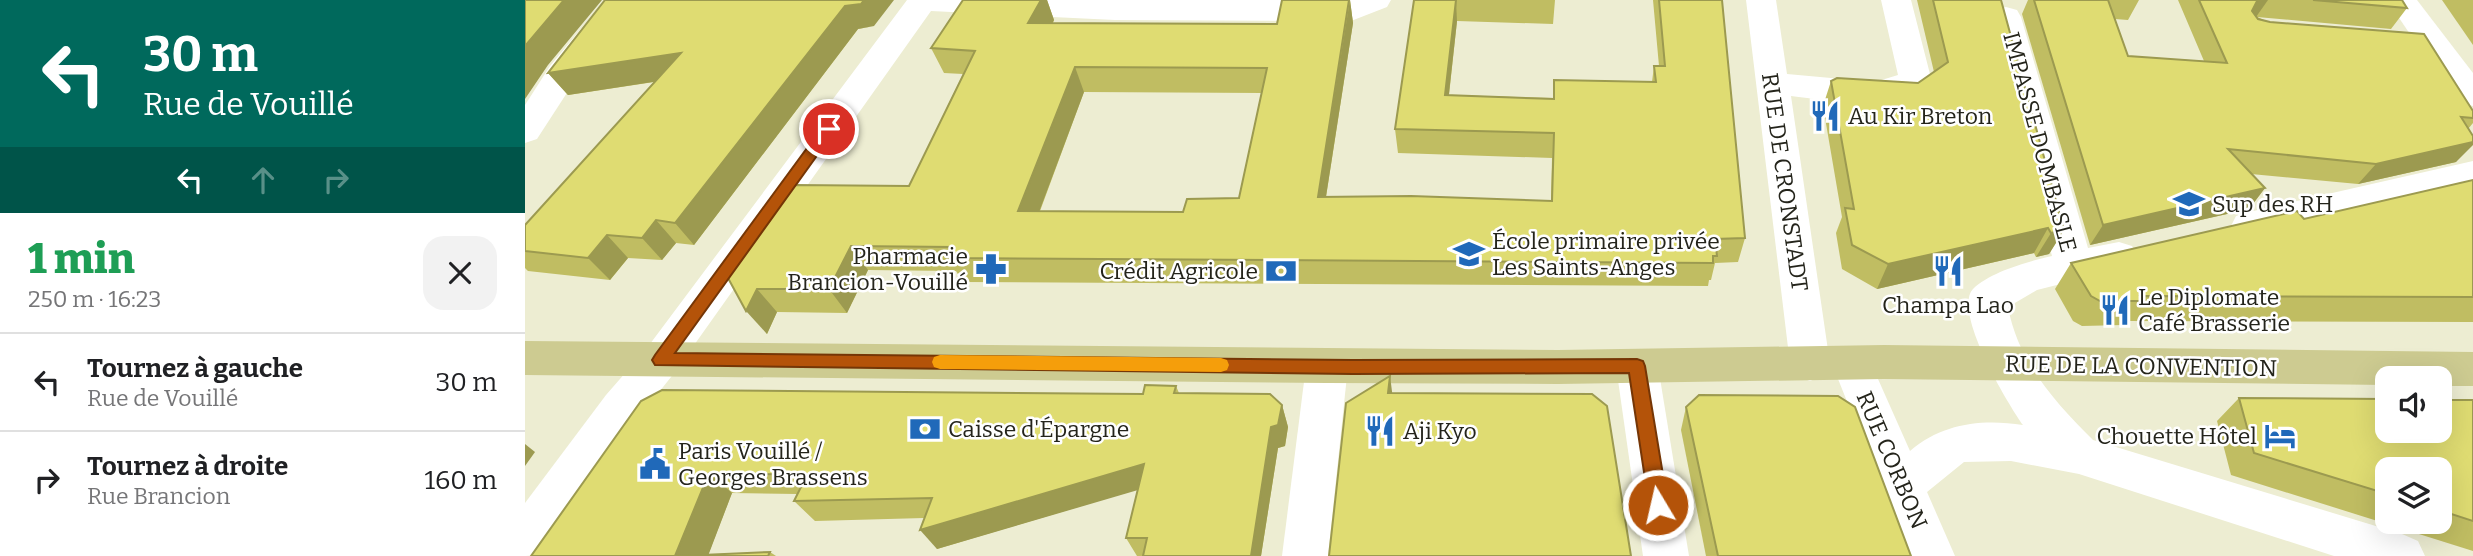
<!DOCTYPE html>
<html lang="fr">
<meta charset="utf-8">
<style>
body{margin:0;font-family:Bitter,serif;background:#f2f2f2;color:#202124;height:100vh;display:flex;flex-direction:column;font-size:26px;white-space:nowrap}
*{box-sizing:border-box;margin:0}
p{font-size:23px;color:#757577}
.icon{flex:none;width:38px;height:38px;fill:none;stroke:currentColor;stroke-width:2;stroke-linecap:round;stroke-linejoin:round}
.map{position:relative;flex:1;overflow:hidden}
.side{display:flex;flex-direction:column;background:#fff;width:525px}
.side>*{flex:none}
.banner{background:#00695c;color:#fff;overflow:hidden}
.fabs{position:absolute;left:1850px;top:366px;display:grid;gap:14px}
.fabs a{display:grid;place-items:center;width:77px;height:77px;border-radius:14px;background:#fff;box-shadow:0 7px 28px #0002;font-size:35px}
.pin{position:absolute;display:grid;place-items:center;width:60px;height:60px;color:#fff;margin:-30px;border:4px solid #fff;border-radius:50%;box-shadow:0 2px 7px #0007}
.me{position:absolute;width:77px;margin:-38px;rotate:351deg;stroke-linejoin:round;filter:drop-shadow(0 0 5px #0008)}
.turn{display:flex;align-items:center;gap:24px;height:147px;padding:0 28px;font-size:32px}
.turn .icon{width:91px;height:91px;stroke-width:2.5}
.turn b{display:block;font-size:49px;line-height:60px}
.lanes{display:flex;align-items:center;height:66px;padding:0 28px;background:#0003;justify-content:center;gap:35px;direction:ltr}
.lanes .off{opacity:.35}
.round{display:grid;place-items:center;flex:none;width:74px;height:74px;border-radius:21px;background:#f2f2f2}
.headline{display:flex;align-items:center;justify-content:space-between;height:119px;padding:0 28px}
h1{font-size:42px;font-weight:800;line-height:52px;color:#1e9e55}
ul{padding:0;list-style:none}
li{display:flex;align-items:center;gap:21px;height:98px;padding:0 28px;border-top:2px solid #e0e0e0}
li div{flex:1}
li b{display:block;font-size:26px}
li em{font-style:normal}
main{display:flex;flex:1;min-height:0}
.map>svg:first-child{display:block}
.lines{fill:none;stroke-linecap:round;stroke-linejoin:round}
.minor{fill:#fff;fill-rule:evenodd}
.major{fill:#cdcb91;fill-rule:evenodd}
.wall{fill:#c0bd62;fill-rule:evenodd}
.shaded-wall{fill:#9c9a50}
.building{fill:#dfdc72;stroke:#9c9a50;stroke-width:2;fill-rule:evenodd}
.route{fill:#b45309;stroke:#753606;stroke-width:2}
.slow{fill:#f59e0b}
.labels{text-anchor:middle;stroke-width:5;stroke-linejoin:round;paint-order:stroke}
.poi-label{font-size:23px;fill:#24241b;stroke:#fff;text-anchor:start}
.street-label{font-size:23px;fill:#24241b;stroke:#fff}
</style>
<main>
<section class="side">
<div class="banner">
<div class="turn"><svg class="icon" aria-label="left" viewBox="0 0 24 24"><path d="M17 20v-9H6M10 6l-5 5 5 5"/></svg><div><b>30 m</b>Rue de Vouillé</div></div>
<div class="lanes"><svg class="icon" aria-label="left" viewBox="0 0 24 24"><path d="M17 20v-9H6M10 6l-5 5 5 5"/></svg><svg class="icon off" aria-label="ahead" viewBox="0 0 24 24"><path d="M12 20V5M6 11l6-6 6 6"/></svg><svg class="icon off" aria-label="right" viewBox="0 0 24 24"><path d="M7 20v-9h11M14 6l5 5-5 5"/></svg></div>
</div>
<div class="headline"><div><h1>1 min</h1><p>250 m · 16:23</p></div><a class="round"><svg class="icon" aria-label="close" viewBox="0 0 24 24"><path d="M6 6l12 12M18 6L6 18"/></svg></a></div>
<ul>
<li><svg class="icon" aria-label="left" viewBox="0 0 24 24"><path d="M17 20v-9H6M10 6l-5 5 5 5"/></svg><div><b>Tournez à gauche</b><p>Rue de Vouillé</p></div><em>30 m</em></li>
<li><svg class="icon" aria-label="right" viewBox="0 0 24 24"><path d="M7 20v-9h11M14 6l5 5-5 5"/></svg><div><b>Tournez à droite</b><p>Rue Brancion</p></div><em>160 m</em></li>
</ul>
</section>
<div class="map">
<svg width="1948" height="556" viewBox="0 0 1948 556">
<rect width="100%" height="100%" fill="#ededd2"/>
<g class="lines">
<g class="minor">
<polygon points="80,0 111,0 49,82 12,139 0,143 0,105 25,66"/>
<polygon points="382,0 866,0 862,7 826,21 590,20 406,11 150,372 111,421 16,555 0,556 0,503 81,395 122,348"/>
<path d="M 1221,0 L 1251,0 L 1262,74 L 1350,82 L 1373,75 L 1356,0 L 1386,0 L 1406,78 C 1381,118 1305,100 1266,96 L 1305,364 L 1299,376 L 1285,381 L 1271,376 L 1265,364 Z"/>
<polygon points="1862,0 1892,0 1948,73 1948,106 1936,103 1897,52"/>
<path d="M 1481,7 L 1492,10 L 1496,17 L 1563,248 L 1594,242 L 1607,246 L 1613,256 L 1607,266 L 1512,290 L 1483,307 C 1493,362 1530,402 1568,440 L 1877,534 L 1893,541 L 1900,556 L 1809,556 L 1554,474 L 1486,461 L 1439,462 L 1402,492 L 1430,556 L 1384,556 L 1307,364 L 1313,352 L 1327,347 L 1341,352 L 1385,451 C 1418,423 1457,419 1498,425 C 1483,404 1427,311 1448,289 C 1465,272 1505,261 1527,256 L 1466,17 L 1470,10 Z"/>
<polygon points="1948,161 1948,187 1724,240 1711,236 1706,226 1711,216 1724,212"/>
<polygon points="802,349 817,354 823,366 803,556 757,556 781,366 787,354"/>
<polygon points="1112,349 1127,354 1133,366 1164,556 1118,556 1091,366 1097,354"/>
</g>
<polygon class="major" points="0,341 1033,350 1359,345 1948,352 1948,386 1914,386 1914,378 1862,378 1862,385 1359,379 1033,384 802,383 0,375"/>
</g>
<g class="wall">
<path d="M 438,0 L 522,0 L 529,20 L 528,23 L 752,24 L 825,0 L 828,23 L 801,197 L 1026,201 L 1027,158 L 873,153 L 870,129 L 889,0 L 1030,0 L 1028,24 L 932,21 L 924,95 L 1028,98 L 1029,80 L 1127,82 L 1129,66 L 1134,66 L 1128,0 L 1197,0 L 1220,238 L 1213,262 L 1190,263 L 1186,280 L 1184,280 L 1183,286 L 438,282 L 431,271 L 343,270 L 322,313 L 252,312 L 242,334 L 203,278 L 384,186 L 438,74 L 419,73 L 406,48 ZM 559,92 L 737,93 L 714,198 L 658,212 L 515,211 Z"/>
<polygon points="1392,0 1476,0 1539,230 1524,254 1511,257 1509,253 1352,289 1317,269 1311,233 1317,217 1298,106 1306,81 1393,83 1409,72"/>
<polygon points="1503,0 1614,0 1603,20 1590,19 1603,56 1679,61 1653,0 1877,0 1882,8 1866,29 1732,17 1948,111 1948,123 1943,129 1931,162 1833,184 1726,174 1740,188 1724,209 1565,245 1497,14"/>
<polygon points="1917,0 1948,0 1948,45"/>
<polygon points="349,26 333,29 169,245 151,243 137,260 103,258 85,280 3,271 0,268 0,225 129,82 43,95 23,73"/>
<polygon points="1948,180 1948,322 1601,321 1598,325 1557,326 1548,321 1530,289 1546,263 1779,219"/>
<polygon points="651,386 654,393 757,405 763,427 760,446 753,448 736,556 612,556 601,538 613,489 412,549 399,518 290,521 269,501 272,494 207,493 183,555 245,552 251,556 6,556 116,401 618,394"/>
<path d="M 1714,398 L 1948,400 L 1948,551 L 1706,475 L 1692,421 ZM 1862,469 L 1914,469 L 1914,522 L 1862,522 Z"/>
<polygon points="1161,407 1386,556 1181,556 1156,430"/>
</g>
<g class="shaded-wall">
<polygon points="39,0 77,0 23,65 0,99 0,46"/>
<polygon points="339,0 369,0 349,26 333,29 169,245 150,223 320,6"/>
<polygon points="516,0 522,0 529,20 514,48 503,23"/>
<polygon points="825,0 828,23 797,222 793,197"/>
<polygon points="931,0 932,21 921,120 920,95"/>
<polygon points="1733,0 1743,0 1731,17 1718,21 1732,1"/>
<polygon points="156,53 173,75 43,95 23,73"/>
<polygon points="550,67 559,92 505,236 493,211"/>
<polygon points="1948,142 1948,145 1931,162 1833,184 1851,164"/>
<polygon points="1740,188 1724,209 1565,245 1578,225"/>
<polygon points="131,220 151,243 137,260 117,238"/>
<polygon points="1523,228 1509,253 1352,289 1363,264"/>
<polygon points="1539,230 1524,254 1511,257 1526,233"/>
<polygon points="82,235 103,258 85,280 63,258"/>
<polygon points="326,246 343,270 322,313 304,289"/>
<polygon points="232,289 252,312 242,334 221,311"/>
<polygon points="865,376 868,399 863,393"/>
<polygon points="757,405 763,427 760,446 753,448 736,556 726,556 746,427"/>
<polygon points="0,444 10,452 0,466"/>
<polygon points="619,464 630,485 412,549 395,530"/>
<polygon points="184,473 207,493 183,556 150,556"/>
</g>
<g class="building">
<polygon points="0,0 39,0 0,46"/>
<polygon points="80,0 339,0 336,4 320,6 150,223 131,220 117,238 82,235 63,258 0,251 0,225 156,53 23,73"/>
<path d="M 438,0 L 516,0 L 503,23 L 752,24 L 757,0 L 824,0 L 793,197 L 886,196 L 1027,201 L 1029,133 L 870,129 L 889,0 L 931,0 L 920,95 L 1029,99 L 1029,80 L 1131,82 L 1129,66 L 1140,66 L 1134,0 L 1197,0 L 1220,238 L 1190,239 L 1192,256 L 1188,256 L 1188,263 L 423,258 L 428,247 L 326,246 L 304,289 L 232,289 L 221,311 L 203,278 L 270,185 L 384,186 L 450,51 L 406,48 ZM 550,67 L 742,68 L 714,198 L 662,199 L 658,212 L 493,211 Z"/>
<polygon points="1408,0 1476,0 1539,230 1526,233 1523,228 1363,264 1327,245 1320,208 1329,209 1306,81 1312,78 1393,83 1423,62"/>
<polygon points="1509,0 1583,0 1603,56 1702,63 1674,0 1733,0 1732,1 1727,11 1733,19 1745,22 1899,34 1948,111 1948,118 1936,117 1948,136 1948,142 1851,164 1703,149 1740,188 1578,225"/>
<polygon points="1788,0 1877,0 1882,8"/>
<polygon points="1948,180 1948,297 1615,296 1617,301 1575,301 1566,296 1546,263 1772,211 1779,219"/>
<polygon points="865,376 863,393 1067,394 1082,406 1106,556 804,556 821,403"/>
<polygon points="620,385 651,386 649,393 745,394 757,405 753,425 746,427 726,556 618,556 622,538 601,538 619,464 395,530 407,498 269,501 282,475 184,473 150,556 6,556 116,401 137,390 618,394"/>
<polygon points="1174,395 1313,396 1330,407 1386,556 1193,556 1161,407"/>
<polygon points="1714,398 1862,399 1862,430 1914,430 1914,400 1948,400 1948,521 1914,510 1914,469 1862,469 1862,494 1729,453"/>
<polygon points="245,552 243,556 154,556"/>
</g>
<polygon class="route" points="304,124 309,125 309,132 150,353 828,360 1112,359 1118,361 1120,366 1143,505 1140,511 1133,514 1127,511 1124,505 1104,373 828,374 130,365 127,360 130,355 299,125"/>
<polygon class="slow" points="415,355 696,358 702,360 704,365 702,370 696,372 415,369 409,367 407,362 409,357"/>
<defs>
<symbol id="restaurant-bare" viewBox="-9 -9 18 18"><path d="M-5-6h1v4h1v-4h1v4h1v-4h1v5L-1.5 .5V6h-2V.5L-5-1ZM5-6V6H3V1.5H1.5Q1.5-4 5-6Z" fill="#2069b9" stroke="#fff" stroke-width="2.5" paint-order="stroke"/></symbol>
<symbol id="university-bare" viewBox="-9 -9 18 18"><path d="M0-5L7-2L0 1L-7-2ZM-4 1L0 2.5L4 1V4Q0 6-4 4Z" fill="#2069b9" stroke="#fff" stroke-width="2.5" paint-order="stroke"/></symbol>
<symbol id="school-bare" viewBox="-9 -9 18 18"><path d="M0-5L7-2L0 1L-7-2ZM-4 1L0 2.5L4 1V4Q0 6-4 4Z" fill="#2069b9" stroke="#fff" stroke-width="2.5" paint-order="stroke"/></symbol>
<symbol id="pharmacy-bare" viewBox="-9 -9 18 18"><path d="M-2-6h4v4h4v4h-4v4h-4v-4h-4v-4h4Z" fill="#2069b9" stroke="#fff" stroke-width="2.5" paint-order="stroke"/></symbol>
<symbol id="bank-bare" viewBox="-9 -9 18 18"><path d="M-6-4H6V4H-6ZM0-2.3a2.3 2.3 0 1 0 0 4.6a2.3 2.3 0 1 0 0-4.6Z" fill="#2069b9" stroke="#fff" stroke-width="2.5" paint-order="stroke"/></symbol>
<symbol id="hotel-bare" viewBox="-9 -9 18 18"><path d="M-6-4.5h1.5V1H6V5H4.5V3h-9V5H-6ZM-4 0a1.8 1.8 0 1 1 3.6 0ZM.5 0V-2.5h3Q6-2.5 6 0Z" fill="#2069b9" stroke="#fff" stroke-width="2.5" paint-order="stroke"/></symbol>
<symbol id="civic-bare" viewBox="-9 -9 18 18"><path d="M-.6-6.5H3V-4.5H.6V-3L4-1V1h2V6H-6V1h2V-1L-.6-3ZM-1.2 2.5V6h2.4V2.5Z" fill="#2069b9" stroke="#fff" stroke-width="2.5" paint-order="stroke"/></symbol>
</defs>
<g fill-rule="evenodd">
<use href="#restaurant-bare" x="1278" y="94" width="44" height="44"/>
<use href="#university-bare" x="1642" y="182" width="44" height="44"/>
<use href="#school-bare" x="922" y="232" width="44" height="44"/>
<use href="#pharmacy-bare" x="444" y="247" width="44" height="44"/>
<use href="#bank-bare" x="734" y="249" width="44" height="44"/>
<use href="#restaurant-bare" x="1401" y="249" width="44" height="44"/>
<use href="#restaurant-bare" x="1568" y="288" width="44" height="44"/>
<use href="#bank-bare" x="378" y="407" width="44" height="44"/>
<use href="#restaurant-bare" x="833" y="409" width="44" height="44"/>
<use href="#hotel-bare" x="1733" y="414" width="44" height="44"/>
<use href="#civic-bare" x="108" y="442" width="44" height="44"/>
</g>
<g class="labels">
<g class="poi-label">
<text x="1323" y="124">Au Kir Breton</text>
<text x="1687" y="212">Sup des RH</text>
<text x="967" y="249">École primaire privée<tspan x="967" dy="26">Les Saints-Anges</tspan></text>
<text x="443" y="264" text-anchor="end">Pharmacie<tspan x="443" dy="26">Brancion-Vouillé</tspan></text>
<text x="733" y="279" text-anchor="end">Crédit Agricole</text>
<text x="1613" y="305">Le Diplomate<tspan x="1613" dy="26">Café Brasserie</tspan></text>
<text x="1423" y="313" text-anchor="middle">Champa Lao</text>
<text x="423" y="437">Caisse d'Épargne</text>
<text x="878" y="439">Aji Kyo</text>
<text x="1732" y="444" text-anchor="end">Chouette Hôtel</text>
<text x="153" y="459">Paris Vouillé /<tspan x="153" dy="26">Georges Brassens</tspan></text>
</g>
<g class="street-label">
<text transform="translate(1515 142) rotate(75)" y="8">IMPASSE DOMBASLE</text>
<text transform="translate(1260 182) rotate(82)" y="8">RUE DE CRONSTADT</text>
<text transform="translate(1616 366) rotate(1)" y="8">RUE DE LA CONVENTION</text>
<text transform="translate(1367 460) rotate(67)" y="8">RUE CORBON</text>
</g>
</g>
</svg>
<div class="fabs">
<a><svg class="icon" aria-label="sound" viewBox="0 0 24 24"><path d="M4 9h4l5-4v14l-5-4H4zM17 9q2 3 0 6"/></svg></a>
<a><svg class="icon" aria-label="layers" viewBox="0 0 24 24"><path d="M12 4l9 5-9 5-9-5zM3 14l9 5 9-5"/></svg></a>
</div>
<div class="pin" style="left:304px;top:129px;background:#d93025"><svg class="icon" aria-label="arrive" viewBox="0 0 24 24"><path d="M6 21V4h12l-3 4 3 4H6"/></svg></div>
<svg class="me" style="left:1133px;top:505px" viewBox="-20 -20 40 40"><circle r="17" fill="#b45309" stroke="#fff" stroke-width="3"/><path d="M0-11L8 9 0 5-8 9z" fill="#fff"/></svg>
</div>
</main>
